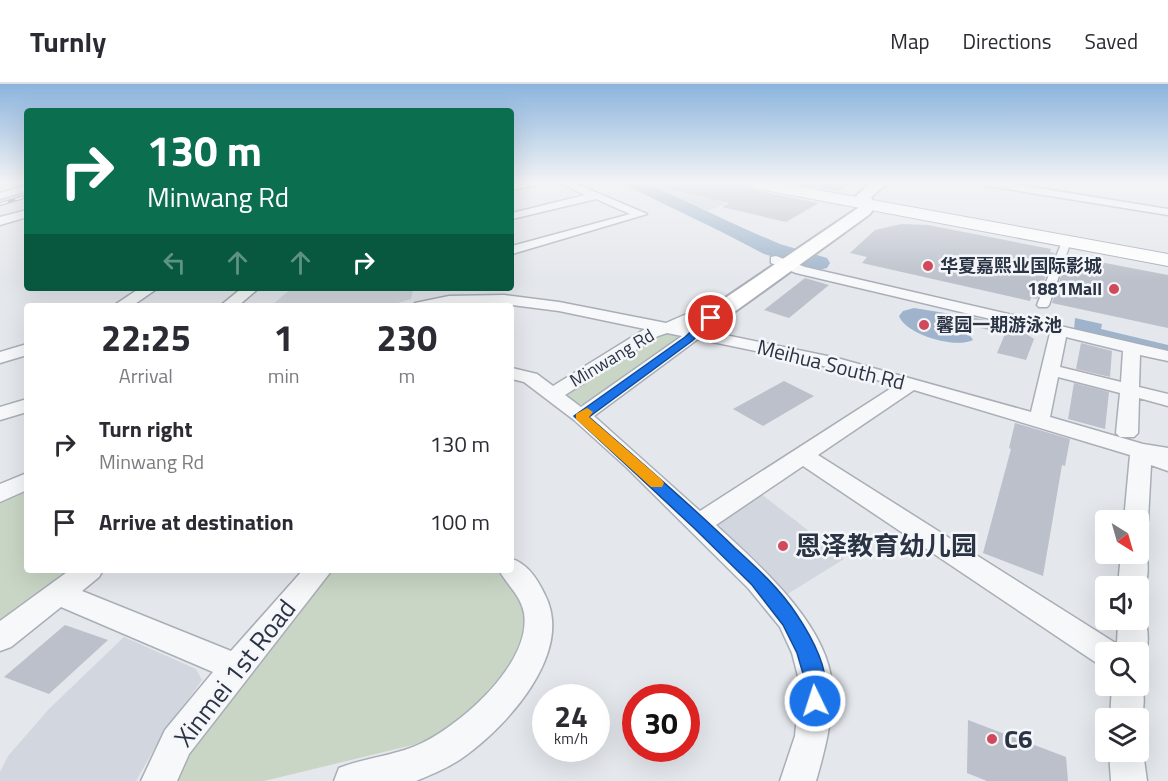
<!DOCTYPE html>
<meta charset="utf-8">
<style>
body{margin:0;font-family:"Titillium Web","Noto Sans SC",sans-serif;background:#f7f7f7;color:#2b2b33;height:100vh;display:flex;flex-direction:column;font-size:22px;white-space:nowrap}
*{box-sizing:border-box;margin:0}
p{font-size:20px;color:#7c7c81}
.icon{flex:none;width:33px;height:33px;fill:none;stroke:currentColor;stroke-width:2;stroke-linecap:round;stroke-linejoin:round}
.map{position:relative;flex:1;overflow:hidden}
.panel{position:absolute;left:24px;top:219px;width:490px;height:270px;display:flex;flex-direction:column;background:#fff;border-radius:6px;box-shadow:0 6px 24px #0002}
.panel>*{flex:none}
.top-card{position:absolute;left:24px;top:24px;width:490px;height:183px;border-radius:6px;box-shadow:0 6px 24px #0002;background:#0b6e4f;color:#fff;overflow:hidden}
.needle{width:39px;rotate:143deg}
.buttons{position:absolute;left:1095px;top:426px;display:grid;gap:12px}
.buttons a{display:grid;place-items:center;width:54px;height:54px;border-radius:6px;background:#fff;box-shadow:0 6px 24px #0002;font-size:30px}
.speed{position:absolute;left:532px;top:600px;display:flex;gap:12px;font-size:30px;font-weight:700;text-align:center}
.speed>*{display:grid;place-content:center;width:78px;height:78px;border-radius:50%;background:#fff;box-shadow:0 6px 24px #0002;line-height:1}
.speed small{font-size:15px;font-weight:400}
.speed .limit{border:9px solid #d22;background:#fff;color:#111}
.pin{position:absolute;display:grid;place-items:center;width:51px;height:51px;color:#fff;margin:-26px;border:3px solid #fff;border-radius:50%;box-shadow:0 2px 6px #0007}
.me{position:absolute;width:66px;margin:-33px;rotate:356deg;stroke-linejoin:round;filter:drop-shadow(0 0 4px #0008)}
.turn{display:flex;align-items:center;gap:21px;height:126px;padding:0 24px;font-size:27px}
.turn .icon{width:78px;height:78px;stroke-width:2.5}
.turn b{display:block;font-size:42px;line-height:51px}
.lanes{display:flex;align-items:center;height:57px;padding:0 24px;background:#0003;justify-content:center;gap:30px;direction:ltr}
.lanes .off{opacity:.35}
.eta{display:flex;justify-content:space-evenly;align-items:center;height:102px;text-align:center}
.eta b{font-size:36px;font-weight:700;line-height:42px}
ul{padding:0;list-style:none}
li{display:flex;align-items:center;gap:18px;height:78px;padding:0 24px}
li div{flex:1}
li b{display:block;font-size:22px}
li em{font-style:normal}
header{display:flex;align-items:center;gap:36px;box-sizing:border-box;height:84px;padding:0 30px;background:#fff;border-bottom:2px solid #e1e1e2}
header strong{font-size:28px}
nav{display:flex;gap:33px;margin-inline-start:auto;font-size:21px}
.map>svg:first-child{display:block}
.built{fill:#d2d6de}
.green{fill:#c9d6c5}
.water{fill:#9fb4cc}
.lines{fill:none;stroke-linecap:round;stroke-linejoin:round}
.river{fill:#9fb4cc;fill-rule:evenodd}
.building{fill:#bbc0ca}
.pedestrian-casing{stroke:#a9aeb7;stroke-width:3}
.minor-casing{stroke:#a9aeb7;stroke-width:3}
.secondary-casing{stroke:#a9aeb7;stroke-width:4}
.primary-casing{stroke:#a3abb8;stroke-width:2}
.pedestrian{fill:#f7f8fa;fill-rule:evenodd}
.minor{fill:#f7f8fa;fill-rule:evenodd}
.secondary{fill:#fff;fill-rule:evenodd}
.primary{fill:#fff;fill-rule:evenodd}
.rail-casing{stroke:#7d8696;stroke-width:4}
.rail{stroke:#f4f6f9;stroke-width:2;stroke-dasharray:8;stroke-linecap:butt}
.route{fill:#1a73e8;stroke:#114b97;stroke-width:1.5}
.slow{fill:#f59e0b}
.poi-dot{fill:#d1495b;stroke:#f4f6f9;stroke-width:2}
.labels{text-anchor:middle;stroke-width:5;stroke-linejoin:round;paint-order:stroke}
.far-poi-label{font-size:18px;font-weight:bold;fill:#2b3445;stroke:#f4f6f9;text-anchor:start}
.far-street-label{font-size:18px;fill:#2b3445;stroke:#f4f6f9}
.street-label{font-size:21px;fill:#2b3445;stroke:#f4f6f9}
.near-poi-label{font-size:26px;font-weight:bold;fill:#2b3445;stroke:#f4f6f9;text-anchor:start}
.near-street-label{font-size:26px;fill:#2b3445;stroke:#f4f6f9}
</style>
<header>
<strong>Turnly</strong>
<nav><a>Map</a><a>Directions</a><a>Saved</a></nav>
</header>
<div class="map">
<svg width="1168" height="697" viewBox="0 0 1168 697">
<rect width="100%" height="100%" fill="#e4e7ec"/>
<g class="built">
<polygon points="647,99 771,99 708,127"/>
<polygon points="292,204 408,204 413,207 411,215 387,222 271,222"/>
<polygon points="761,410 822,457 844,475 786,511 714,440"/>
<polygon points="124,553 196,585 202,596 162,651 136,697 0,697 0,688 8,672 49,625"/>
</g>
<g class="green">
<polygon points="661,248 674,249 679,254 587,320 575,320 563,311"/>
<polygon points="27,404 27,486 74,486 0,542 0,417"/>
<polygon points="329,486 501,486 515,504 525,526 526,547 512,579 462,635 421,659 264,697 168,697"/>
</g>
<g class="water">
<polygon points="621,99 647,99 779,161 765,169"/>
<path d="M 914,224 L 951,230 L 954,235 L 943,237 L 943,240 L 969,250 L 973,256 C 956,265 906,251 899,232 L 903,227 Z"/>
<polygon points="1075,234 1102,240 1101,245 1168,261 1168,269 1074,246"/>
</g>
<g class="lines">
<polygon class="river" points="731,139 780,160 827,174 830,179 827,184 819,186 764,170 724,149 721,145 724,141"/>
</g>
<g class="building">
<polygon points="670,99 744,99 754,106 819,119 786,138 722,123 730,119 669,105"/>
<polygon points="791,99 852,99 838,107"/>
<polygon points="901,140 928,141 1051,165 1050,168 1055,169 1037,215 1031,214 1030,217 862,179 867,173 850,169 875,146"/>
<polygon points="1068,172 1168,191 1168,244 1052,219"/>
<polygon points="805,194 829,201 789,234 764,226"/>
<polygon points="968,232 1016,243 1034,255 1026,276 997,269 1005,250 964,240"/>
<polygon points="1081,259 1112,267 1110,293 1076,285"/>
<polygon points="784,297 814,312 763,342 733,325"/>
<polygon points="1074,299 1109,308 1105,345 1068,335"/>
<polygon points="1015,339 1070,355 1065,382 1062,381 1043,492 983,469 1011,365 1009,364"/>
<polygon points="65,541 108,556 49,610 4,593"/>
<polygon points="968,636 1066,673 1068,697 987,697 967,689"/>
</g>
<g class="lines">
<defs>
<polygon id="pedestrian" points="1063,155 1071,157 1049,221 1047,223 1039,223 1037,221"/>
<g id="minor">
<polygon points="536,99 535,101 512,106 512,100"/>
<polygon points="560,99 574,99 647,130 512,170 512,162 630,130 596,115 512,135 512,129 585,111"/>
<polygon points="983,99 1007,99 1168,125 1168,131 988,102"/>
<polygon points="27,101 27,107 0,115 0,109"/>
<polygon points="27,126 27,133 0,141 0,133"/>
<path d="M 776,172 L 805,183 L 1168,267 L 1168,277 L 1140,271 L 1139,303 L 1168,310 L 1168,322 L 1139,314 L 1138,349 L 1134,353 L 1120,353 L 1116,349 L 1120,309 L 1058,293 L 1050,333 L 1143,360 L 1168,364 L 1168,387 L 1151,381 L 1148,436 L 1145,442 L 1138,444 L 1138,436 L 1124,436 L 1130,371 L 914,306 L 818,371 L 1117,560 L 1118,536 L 1138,536 L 1138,526 L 1142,527 C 1149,542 1150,563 1143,577 L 1138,579 L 1138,568 L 1106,568 L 1106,582 L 1095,578 L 803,382 L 716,441 C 757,479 829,541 832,602 C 833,635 825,666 816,697 L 780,697 L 795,652 L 800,600 L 792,569 L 780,543 L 748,504 L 626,383 L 574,336 L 524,298 L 512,295 L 512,284 L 537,290 L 553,302 L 645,245 L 559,227 L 504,220 L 413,222 L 415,219 L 449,212 L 504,211 L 559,218 L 666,239 L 698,225 L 706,230 L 688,243 L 700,238 L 708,243 L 706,247 L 837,274 L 1031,328 L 1050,249 L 796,189 L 771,179 L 771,173 ZM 667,249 L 682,252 L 581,323 L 565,311 L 658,252 ZM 1066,253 L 1123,267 L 1121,298 L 1060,283 ZM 698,255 L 804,277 L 896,301 L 700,427 L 594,332 Z"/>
<polygon points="140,204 158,204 132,222 113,222"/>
<polygon points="242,204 259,204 238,222 220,222"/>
<polygon points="27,260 27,271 0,279 0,268"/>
<polygon points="27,315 27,328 0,336 0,323"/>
<polygon points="27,389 27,406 0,418 0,400"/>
<path d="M 1138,462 L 1143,463 C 1150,474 1150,503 1138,511 L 1138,502 L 1118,502 L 1121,470 L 1138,470 Z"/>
<path d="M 512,475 C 528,480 538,496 545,511 C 574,568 509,640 465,672 C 450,683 433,690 416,697 L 334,697 L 339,684 C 366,673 396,672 422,659 C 462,640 532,578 524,529 C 521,512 507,501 499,486 L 512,486 Z"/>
<polygon points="70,486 103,486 99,493 82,507 231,567 303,486 332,486 189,670 177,697 141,697 165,646 213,588 61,523 11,563 0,567 0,537"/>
<path d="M 1139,592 C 1146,607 1145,628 1138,643 L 1138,634 L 1110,634 L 1112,602 L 1138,602 Z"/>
<polygon points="1138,656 1143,668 1147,697 1111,697 1109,668 1138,668"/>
</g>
<polygon id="secondary" points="871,99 887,99 871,113 875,122 870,130 719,239 703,239 700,234 703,229 858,124 856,112"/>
<polygon id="primary" points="746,99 779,99 1168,170 1168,182 754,104"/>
</defs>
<use href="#pedestrian" class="pedestrian-casing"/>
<use href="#minor" class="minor-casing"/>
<use href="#secondary" class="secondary-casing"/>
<use href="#primary" class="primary-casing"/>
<use href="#pedestrian" class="pedestrian"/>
<use href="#minor" class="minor"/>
<use href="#secondary" class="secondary"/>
<use href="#primary" class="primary"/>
<defs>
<polyline id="rail" points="0,120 27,112"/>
</defs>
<use href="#rail" class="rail-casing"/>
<use href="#rail" class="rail"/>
</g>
<linearGradient id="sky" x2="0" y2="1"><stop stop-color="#8bb4dd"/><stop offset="0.5" stop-color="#f3f4f6"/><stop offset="1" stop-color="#f3f4f6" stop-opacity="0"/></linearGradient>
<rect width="1168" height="197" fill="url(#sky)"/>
<path class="route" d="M 707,232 L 716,234 L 692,257 L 589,333 C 638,376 688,418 735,464 C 757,484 781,506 797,531 C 813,555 835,595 822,624 L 815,627 L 807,624 L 804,617 L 806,600 L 797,569 L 783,541 L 752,501 L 694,444 L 574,332 L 685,253 Z"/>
<polygon class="slow" points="587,324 593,328 589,333 662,396 664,399 662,403 651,403 576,335 576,330"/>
<g class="poi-dot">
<circle cx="928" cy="182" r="6"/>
<circle cx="1114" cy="205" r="6"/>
<circle cx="924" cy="241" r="6"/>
<circle cx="783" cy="462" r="6"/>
<circle cx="992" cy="655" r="6"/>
</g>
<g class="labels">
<g class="far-poi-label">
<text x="940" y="188">华夏嘉熙业国际影城</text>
<text x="1102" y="211" text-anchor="end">1881Mall</text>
<text x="936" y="247">馨园一期游泳池</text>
</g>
<g class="far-street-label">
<text transform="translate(612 274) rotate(-31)" y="6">Minwang Rd</text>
</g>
<g class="street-label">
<text transform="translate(831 281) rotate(14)" y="7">Meihua South Rd</text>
</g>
<g class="near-poi-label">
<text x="795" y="471">恩泽教育幼儿园</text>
<text x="1004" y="664">C6</text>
</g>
<g class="near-street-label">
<text transform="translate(235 589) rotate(-52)" y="9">Xinmei 1st Road</text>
</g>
</g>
</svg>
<div class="buttons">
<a><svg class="needle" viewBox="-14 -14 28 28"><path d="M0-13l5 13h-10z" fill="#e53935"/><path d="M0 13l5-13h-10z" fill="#7c7c81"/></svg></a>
<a><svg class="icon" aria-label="sound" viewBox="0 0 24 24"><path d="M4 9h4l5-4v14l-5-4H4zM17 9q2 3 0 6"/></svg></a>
<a><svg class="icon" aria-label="search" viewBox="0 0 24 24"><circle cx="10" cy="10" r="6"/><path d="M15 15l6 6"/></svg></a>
<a><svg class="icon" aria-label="layers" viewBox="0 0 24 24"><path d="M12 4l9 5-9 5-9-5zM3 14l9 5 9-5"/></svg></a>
</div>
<div class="speed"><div>24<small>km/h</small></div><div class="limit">30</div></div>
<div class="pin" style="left:711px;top:234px;background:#d93025"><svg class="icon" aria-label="arrive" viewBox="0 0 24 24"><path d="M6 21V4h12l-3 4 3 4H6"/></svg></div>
<svg class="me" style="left:815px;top:617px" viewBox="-20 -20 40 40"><circle r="17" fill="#1a73e8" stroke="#fff" stroke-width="3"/><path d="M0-11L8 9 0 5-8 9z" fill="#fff"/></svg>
<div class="top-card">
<div class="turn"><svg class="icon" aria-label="right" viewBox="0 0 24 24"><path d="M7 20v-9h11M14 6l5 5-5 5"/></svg><div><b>130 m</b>Minwang Rd</div></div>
<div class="lanes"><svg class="icon off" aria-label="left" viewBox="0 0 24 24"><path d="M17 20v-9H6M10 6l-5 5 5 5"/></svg><svg class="icon off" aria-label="ahead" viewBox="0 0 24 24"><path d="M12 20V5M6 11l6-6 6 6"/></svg><svg class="icon off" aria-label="ahead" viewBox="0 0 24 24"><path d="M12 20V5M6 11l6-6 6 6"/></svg><svg class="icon" aria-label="right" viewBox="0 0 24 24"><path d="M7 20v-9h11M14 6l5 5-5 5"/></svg></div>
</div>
<section class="panel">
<div class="eta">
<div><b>22:25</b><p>Arrival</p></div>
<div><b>1</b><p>min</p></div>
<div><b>230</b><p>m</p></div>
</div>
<ul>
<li><svg class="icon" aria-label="right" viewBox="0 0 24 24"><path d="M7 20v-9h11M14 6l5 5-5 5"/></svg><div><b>Turn right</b><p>Minwang Rd</p></div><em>130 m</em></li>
<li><svg class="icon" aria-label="arrive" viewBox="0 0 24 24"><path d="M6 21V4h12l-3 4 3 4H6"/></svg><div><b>Arrive at destination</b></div><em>100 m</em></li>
</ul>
</section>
</div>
